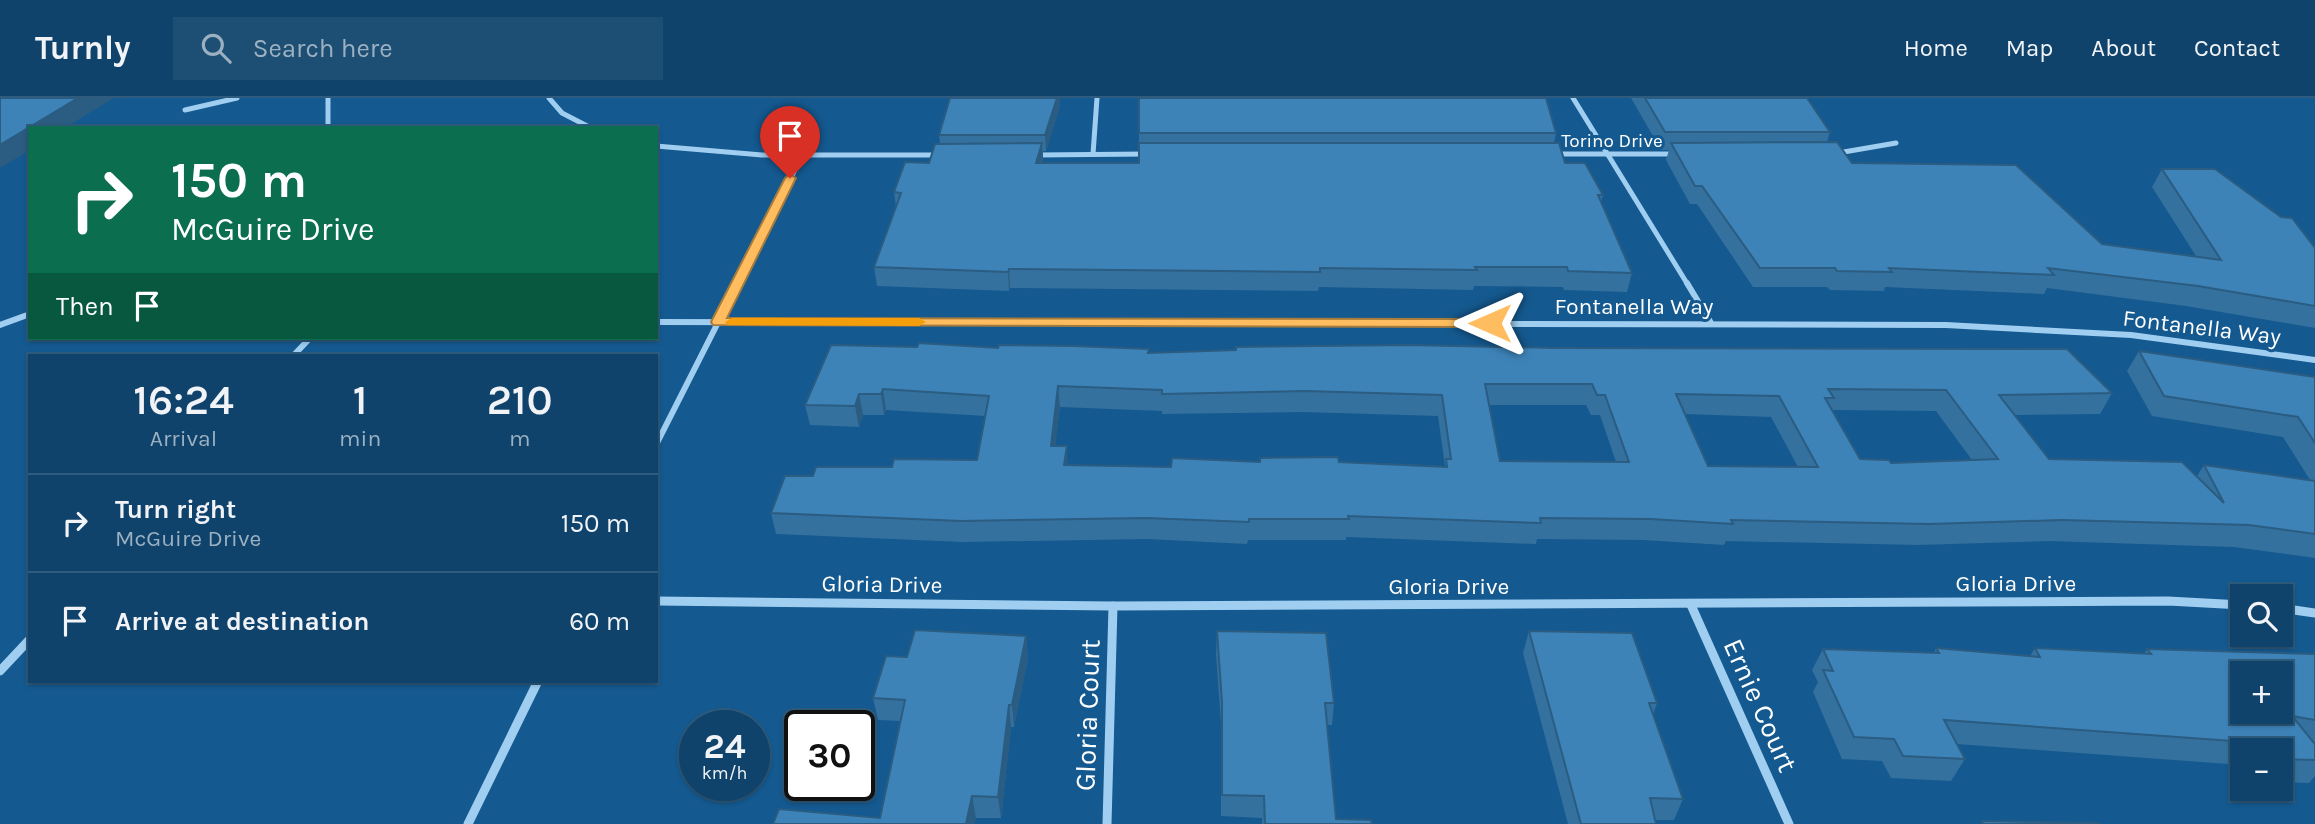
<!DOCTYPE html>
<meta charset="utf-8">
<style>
body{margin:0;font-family:Karla,sans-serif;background:#1d4e73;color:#f1f3f6;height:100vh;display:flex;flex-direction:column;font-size:26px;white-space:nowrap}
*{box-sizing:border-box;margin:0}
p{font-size:23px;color:#9bb0c1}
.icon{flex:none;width:38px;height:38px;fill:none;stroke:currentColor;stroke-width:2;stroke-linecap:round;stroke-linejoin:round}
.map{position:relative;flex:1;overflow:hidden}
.sheet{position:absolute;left:28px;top:256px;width:630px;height:329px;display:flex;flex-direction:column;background:#0f436b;border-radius:0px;box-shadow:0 2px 5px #0004,0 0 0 2px #2f5c7e}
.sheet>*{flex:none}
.banner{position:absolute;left:28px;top:28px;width:630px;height:214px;border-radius:0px;box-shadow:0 2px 5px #0004,0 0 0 2px #2f5c7e;background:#0b6e4f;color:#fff;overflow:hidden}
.fabs{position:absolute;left:2230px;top:486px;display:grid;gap:14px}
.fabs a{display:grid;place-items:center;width:63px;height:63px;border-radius:0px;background:#0f436b;box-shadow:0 2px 5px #0004,0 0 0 2px #2f5c7e;font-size:35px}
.speed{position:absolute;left:679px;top:612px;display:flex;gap:14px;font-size:35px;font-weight:700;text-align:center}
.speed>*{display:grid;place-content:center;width:91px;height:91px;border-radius:50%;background:#0f436b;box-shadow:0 2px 5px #0004,0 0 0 2px #2f5c7e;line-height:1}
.speed small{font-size:18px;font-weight:400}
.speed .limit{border:4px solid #111;border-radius:10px;background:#fff;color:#111}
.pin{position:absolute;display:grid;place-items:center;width:60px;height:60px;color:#fff;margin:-72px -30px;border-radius:50% 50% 50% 0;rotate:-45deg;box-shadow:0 0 7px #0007}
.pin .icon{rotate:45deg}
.me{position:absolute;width:77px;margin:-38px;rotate:270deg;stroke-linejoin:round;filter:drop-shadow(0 0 5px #0008)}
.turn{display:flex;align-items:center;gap:24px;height:147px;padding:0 28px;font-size:32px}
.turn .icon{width:91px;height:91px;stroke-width:2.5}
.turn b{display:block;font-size:49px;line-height:60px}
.then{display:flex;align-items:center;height:66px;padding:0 28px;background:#0003;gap:14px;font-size:26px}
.eta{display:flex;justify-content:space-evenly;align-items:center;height:119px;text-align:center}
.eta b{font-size:42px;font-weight:600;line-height:49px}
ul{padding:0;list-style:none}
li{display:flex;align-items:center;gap:21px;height:98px;padding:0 28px;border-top:2px solid #2f5c7e}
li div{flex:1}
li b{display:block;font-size:26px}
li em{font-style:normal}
header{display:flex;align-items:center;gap:42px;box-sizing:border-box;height:98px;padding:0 35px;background:#0f436b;border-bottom:2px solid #2f5c7e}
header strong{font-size:33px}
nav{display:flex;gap:38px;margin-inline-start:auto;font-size:24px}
.search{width:490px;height:63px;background:#1d4e73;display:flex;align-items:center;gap:18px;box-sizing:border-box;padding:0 24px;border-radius:0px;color:#9bb0c1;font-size:26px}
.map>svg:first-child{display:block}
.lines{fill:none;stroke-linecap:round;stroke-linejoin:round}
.minor-far2{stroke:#9fcef1;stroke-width:5}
.minor-far1{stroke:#9fcef1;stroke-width:6}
.minor{stroke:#9fcef1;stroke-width:9}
.wall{fill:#34719e;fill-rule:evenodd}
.shaded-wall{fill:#2b5c81}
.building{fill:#3d83b8;stroke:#2b5c81;stroke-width:2;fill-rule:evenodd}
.route{fill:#ffbd5f;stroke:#a67b3e;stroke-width:2}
.slow{fill:#f59e0b}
.labels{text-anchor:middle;stroke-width:6;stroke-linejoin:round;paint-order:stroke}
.far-street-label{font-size:19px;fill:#fff;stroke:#14598f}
.street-label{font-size:23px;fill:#fff;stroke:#14598f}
.near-street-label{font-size:28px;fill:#fff;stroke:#14598f}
</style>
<header>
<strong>Turnly</strong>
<div class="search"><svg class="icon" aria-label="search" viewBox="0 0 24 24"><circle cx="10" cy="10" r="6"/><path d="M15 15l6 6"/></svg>Search here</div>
<nav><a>Home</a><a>Map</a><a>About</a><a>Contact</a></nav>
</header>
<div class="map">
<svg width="2315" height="726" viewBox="0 0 2315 726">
<rect width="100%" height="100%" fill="#14598f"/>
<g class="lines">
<g class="minor-far2">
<polyline points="328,0 328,30"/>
<polyline points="549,0 562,15 591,30"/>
<polyline points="1573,0 1688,187"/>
<polyline points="185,12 237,0"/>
<polyline points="656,48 762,57 940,57"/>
<polyline points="1838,55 1896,45"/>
<polyline points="1093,56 1097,0"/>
<polyline points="1554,56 1675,56"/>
<polyline points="1036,57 1147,56"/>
<polyline points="737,187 802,58"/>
</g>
<g class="minor-far1">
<polyline points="1687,185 1711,225"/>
<polyline points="656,224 1946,227 2131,237 2315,262"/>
<polyline points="0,227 30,216"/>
<polyline points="294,257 310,240"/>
<polyline points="656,347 738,185"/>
</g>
<g class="minor">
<polyline points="656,503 1113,508 2168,503 2242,507"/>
<polyline points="1691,507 1789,726"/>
<polyline points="2280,510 2315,515"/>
<polyline points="0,573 30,541"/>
<polyline points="468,726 538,583"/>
<polyline points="1107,726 1113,508"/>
</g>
</g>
<g class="wall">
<polygon points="1139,0 1556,35 1554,45 1565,65 1603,97 1601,104 1632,175 1627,194 1564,192 1563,189 1474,188 1473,192 1319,189 1318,193 1010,190 1009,193 877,188 874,169 896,109 894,94 929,65 940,46 939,37 1060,8 1046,53 1043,53 1043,65 1139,65"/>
<polygon points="1631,0 1807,0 1830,34 1827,44 1852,65 2102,146 2196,158 2152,89 2162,71 2315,150 2315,230 2186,208 2047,190 2044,196 1885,189 1884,193 1830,192 1827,189 1753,189 1697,106 1690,106 1666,62 1669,52 1661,52"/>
<path d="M 917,249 L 998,250 L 1149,255 L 2112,295 L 2100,316 L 2015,317 L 2049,361 L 2197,378 L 2204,367 L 2310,382 L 2283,339 L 2152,318 L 2127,273 L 2139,253 L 2315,279 L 2315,460 L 2234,449 L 2049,443 L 1918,447 L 1726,443 L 1724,447 L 1643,442 L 1537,441 L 1536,446 L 1346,439 L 1346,442 L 1248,442 L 1247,446 L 1147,441 L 963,444 L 776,436 L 771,415 L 813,378 L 892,369 L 977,362 L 985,318 L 886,312 L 884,317 L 863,317 L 859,329 L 810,327 L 805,307 ZM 1489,307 L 1586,307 L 1591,317 L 1600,317 L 1616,364 L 1500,363 ZM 1060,309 L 1162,313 L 1162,316 L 1303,314 L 1438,318 L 1445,368 L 1260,360 L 1260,364 L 1171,369 L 1068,367 L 1055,348 ZM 1832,312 L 1936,313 L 1972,362 L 1891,365 L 1860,361 ZM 1685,316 L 1771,319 L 1798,369 L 1708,368 Z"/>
<polygon points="1217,533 1334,605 1332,627 1327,627 1336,721 1372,726 1262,726 1262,720 1221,718 1221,626 1216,555"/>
<polygon points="1529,533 1657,605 1653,617 1683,701 1674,722 1655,722 1656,726 1568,726 1523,555"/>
<polygon points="1026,538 1028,560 1014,629 1011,629 1001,720 976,720 974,726 773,726 880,720 900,623 878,622 873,600 907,559"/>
<polygon points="1936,550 2030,558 2035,550 2144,556 2147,551 2315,556 2315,678 2309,685 2280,684 2280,653 2242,653 2242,682 2240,682 2228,666 1957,646 1965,661 1951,683 1891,680 1882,663 1842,661 1813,594 1818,584 1812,572 1823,551 1934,555"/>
</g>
<g class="shaded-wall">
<polygon points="78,0 114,0 65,30 30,30 30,52 0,70 0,47"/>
<polygon points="1057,0 1060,0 1060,8 1046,53 1045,37"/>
<polygon points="1042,45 1043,63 1037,83 1036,65"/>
<polygon points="1009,171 1010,190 1009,193 1008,174"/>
<polygon points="1058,288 1060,309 1053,369 1051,348"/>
<polygon points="883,291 886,312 884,317 881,296"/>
<polygon points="859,296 863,317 859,329 855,308"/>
<polygon points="1067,348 1068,369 1064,367"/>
<polygon points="1026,538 1028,560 1014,629 1012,607"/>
<polygon points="1009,607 1011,629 1001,720 998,699"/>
<polygon points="972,698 976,720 974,726 966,726"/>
</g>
<g class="building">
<polygon points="0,0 78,0 0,47"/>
<polygon points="950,0 1057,0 1045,37 939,37"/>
<polygon points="1139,0 1546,0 1556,35 1139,35"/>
<polygon points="1645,0 1807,0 1830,34 1665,34"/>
<polygon points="1837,44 1852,65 2016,67 2102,146 2221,162 2162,71 2215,71 2281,119 2292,120 2315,150 2315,208 2198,188 2048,170 2054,177 1889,170 1892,174 1837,173 1835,170 1760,170 1702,88 1695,88 1671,45"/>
<polygon points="1042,45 1036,65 1139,65 1139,45 1559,45 1565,65 1585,65 1603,97 1598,97 1632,175 1568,173 1567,169 1475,169 1477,172 1320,170 1320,174 1009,171 1008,174 874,169 901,95 894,94 905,64 929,65 935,46"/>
<path d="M 919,245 L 998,250 L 999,247 L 1074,248 L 1149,251 L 1148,255 L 1236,252 L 1236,249 L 1409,247 L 1555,250 L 2067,251 L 2112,295 L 1999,297 L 2049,361 L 2182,364 L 2224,405 L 2204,367 L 2315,383 L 2315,436 L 2249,427 L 2062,422 L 1929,426 L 1731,422 L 1733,426 L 1650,421 L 1540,420 L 1541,425 L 1348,418 L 1349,421 L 1249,421 L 1249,424 L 1146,420 L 961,423 L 771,415 L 785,378 L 813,378 L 816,369 L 892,369 L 894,361 L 977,362 L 989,298 L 883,291 L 881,296 L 859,296 L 855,308 L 805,307 L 831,247 L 917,249 ZM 1485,286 L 1592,286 L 1597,297 L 1605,297 L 1629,364 L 1500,363 ZM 1058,288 L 1162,292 L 1162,296 L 1305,293 L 1442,297 L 1451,361 L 1446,361 L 1447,369 L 1339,364 L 1338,359 L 1260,360 L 1260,364 L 1172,360 L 1171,369 L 1064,367 L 1067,348 L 1051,348 ZM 1828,291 L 1946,292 L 1998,361 L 1891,365 L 1889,362 L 1860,361 L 1825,300 L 1834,300 ZM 1676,296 L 1779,298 L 1818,369 L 1708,368 Z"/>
<polygon points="2139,253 2315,279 2315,345 2298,319 2164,298"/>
<polygon points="915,532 1026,538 1012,607 1009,607 998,699 972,698 966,726 773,726 779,711 880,720 905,602 873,600 886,558 907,559"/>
<polygon points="1217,533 1326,535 1334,605 1325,605 1336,721 1371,722 1372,726 1265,726 1264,698 1222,697 1222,604"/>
<polygon points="1529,533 1632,535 1657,605 1649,605 1683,701 1650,700 1656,726 1581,726"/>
<path d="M 1936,550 L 2040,559 L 2035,550 L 2151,556 L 2147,551 L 2315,556 L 2315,622 L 2292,618 L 2315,646 L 2315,662 L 2280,661 L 2280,653 L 2253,653 L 2246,644 L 1944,622 L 1965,661 L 1903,658 L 1894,641 L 1854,639 L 1823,572 L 1833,573 L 1823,551 L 1939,555 ZM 2242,576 L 2280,576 L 2280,614 L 2242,614 Z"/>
<polygon points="1982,723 2098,725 2099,726 1983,726"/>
</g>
<polygon class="route" points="790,76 796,80 727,220 1490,221 1497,225 1490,229 713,227 711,224 785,80"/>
<polygon class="slow" points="732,220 919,220 926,224 919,228 727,227 725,224"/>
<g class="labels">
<g class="far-street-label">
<text x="1612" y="49">Torino Drive</text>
</g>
<g class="street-label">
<text x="1634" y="216">Fontanella Way</text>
<text transform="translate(2202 229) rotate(7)" y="8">Fontanella Way</text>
<text x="2016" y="493">Gloria Drive</text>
<text transform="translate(882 486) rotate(1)" y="8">Gloria Drive</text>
<text x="1449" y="496">Gloria Drive</text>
</g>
<g class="near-street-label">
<text transform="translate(1761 607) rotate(66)" y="10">Ernie Court</text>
<text transform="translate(1087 617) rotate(-88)" y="10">Gloria Court</text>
</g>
</g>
</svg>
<div class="fabs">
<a><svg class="icon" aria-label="search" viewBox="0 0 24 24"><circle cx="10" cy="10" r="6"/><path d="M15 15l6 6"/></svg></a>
<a>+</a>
<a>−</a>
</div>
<div class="speed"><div>24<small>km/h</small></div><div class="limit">30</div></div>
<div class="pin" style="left:790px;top:80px;background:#d93025"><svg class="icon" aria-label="arrive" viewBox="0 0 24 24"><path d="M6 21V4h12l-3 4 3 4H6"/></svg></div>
<svg class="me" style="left:1490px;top:225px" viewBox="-20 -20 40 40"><path d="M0-17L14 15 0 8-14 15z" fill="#ffbd5f" stroke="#fff" stroke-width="4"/></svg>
<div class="banner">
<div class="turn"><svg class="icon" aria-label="right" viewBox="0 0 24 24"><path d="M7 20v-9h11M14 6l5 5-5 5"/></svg><div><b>150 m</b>McGuire Drive</div></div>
<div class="then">Then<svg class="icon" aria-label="arrive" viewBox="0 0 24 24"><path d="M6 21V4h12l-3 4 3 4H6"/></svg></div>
</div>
<section class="sheet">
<div class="eta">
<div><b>16:24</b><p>Arrival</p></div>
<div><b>1</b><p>min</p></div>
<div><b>210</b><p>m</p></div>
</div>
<ul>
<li><svg class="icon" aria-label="right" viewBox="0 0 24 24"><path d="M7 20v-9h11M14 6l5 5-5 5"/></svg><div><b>Turn right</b><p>McGuire Drive</p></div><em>150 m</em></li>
<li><svg class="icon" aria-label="arrive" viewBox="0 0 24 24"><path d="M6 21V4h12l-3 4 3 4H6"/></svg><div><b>Arrive at destination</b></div><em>60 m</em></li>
</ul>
</section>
</div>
